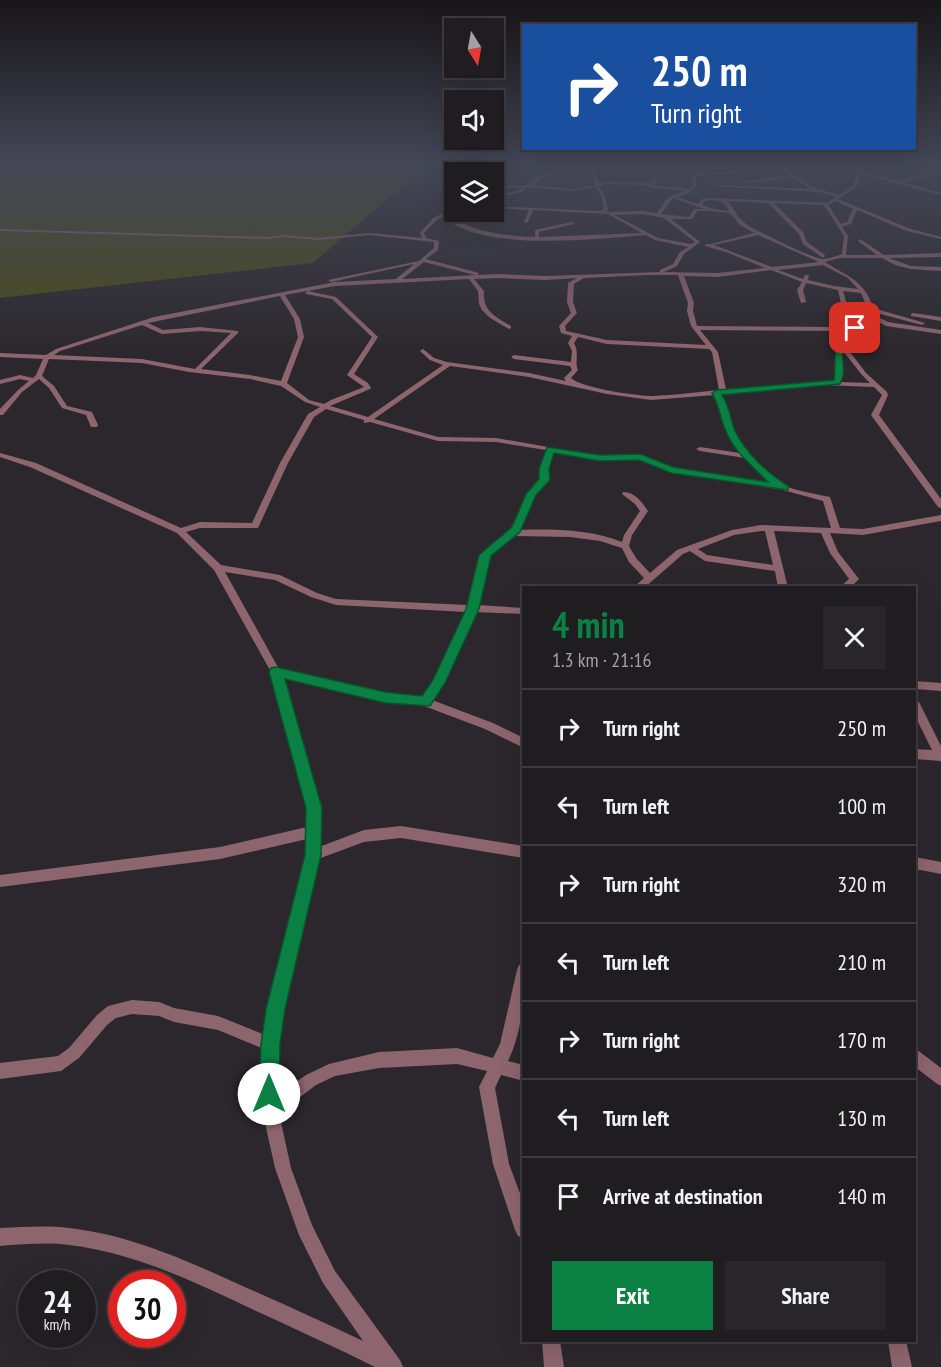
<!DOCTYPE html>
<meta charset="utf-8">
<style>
body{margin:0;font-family:"PT Sans Narrow",sans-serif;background:#28262a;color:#f1f3f6;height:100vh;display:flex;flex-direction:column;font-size:22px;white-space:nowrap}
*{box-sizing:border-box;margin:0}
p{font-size:20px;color:#a2a2a5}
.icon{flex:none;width:33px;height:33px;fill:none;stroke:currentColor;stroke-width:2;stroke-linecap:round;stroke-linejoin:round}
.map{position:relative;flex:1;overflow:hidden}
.details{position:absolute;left:522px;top:586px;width:394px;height:756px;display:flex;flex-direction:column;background:#201d21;border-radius:0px;box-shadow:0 6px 24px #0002,0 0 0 2px #3d3b3f}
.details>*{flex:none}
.banner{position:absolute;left:522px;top:24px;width:394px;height:126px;border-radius:0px;box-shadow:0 6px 24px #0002,0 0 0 2px #3d3b3f;background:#1a4fa0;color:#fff;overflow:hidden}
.needle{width:39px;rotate:169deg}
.fabs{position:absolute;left:444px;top:18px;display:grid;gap:12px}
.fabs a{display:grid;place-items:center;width:60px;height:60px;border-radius:0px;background:#201d21;box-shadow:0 6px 24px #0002,0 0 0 2px #3d3b3f;font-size:30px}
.speed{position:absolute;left:18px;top:1270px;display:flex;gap:12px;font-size:30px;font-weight:700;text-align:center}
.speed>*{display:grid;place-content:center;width:78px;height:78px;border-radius:50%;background:#201d21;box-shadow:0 6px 24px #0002,0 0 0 2px #3d3b3f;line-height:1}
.speed small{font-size:15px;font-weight:400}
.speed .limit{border:9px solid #d22;background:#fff;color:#111}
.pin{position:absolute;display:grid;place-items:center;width:51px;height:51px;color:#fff;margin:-26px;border-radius:12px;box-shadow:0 3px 9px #0006}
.me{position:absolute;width:66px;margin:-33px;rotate:0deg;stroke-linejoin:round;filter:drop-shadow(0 0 4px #0008)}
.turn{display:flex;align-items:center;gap:21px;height:126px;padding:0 30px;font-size:27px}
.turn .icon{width:78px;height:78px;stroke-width:2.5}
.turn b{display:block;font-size:42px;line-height:51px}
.round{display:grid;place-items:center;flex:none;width:63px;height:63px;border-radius:0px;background:#28262a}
.summary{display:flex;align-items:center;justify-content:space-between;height:102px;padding:0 30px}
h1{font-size:36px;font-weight:600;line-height:45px;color:#0b8043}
.cta{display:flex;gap:12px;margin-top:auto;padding:12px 30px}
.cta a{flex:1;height:69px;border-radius:0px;background:#0b8043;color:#fff;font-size:24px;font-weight:600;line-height:69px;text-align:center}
.cta a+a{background:#28262a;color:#f1f3f6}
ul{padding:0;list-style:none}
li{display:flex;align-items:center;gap:18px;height:78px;padding:0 30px;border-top:2px solid #3d3b3f}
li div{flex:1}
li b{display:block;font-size:22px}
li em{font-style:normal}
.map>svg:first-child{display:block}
.green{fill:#494c17}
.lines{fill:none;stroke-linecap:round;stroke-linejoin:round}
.street{fill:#8d656e;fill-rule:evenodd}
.route{fill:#0b8043;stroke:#07532c;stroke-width:1.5}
</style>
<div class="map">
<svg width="941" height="1367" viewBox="0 0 941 1367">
<rect width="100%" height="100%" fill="#2b272c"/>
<polygon class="green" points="0,165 427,165 313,263 0,298"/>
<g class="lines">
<g class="street">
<path d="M 564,165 L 570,165 L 543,177 L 532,185 L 573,189 L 595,185 L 593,172 L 583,165 L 588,165 L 596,171 L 599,183 L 606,182 L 649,183 L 653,181 L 652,175 L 661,170 L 662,165 L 666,165 L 664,172 L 655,176 L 656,183 L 651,185 L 689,189 L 693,186 L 692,178 L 697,174 L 692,165 L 696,165 L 700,173 L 726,172 L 748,165 L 756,165 L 748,168 L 782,170 L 776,165 L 781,165 L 812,187 L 839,195 L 853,186 L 857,173 L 809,165 L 822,165 L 857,171 L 859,165 L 863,165 L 861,171 L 899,181 L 941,171 L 941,173 L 902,182 L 941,193 L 941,195 L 861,174 L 856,188 L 838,199 L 911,229 L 941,237 L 941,239 L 907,231 L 857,210 L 851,224 L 842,227 L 848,236 L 846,255 L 877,255 L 858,241 L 860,239 L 884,255 L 941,253 L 941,257 L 889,258 L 911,266 L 941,267 L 941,271 L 911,269 L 895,265 L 882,258 L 839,258 L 825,262 C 846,276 865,280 873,308 L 925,323 L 922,325 L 873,312 L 872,314 L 888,322 L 941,330 L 941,334 L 886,326 L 871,318 C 863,329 849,331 844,344 L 866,373 L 887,392 L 888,395 L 879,415 L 941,499 L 941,508 L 938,507 L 871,415 L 882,395 L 874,387 L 823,385 L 721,394 C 729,407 728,417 733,430 C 741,449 769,478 788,487 C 801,492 817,494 830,497 L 840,528 L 863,529 L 941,515 L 941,521 L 863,535 L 830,533 L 838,552 L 859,579 L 850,588 L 839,588 L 849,579 L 830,553 L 821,533 L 774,531 L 788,588 L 778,588 L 775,571 L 705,561 L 690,551 L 683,554 L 644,588 L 633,588 L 644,578 L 629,562 L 622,548 L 600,541 L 570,537 L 515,536 L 489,556 L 478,605 L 524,608 L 524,614 L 475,612 L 443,683 L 432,700 L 493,723 L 524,738 L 524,748 L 485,729 L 424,706 L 385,701 L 283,678 L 320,808 L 319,847 L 364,830 L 401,826 L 524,846 L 524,858 L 401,838 L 364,842 L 318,859 C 300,936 274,1015 277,1095 L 306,1075 L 329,1064 L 379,1052 L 457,1048 L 493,1058 L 500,1044 L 517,970 L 519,965 L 524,963 C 524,997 523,1030 508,1061 L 524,1065 L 524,1081 L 501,1075 L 495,1088 L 509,1164 L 524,1204 L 524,1238 L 518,1236 L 515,1230 L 493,1164 L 479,1087 L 487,1071 L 457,1064 L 379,1068 L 335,1076 L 316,1085 L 279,1113 L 291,1168 L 312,1225 L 335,1271 L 400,1360 L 403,1367 L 375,1367 C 335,1347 295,1329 254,1310 C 195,1282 135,1253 69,1245 C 46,1242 23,1244 0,1246 L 0,1228 C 23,1227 46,1225 69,1228 C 132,1235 190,1262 247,1288 C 286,1305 325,1323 363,1341 L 323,1283 L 299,1235 L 275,1168 L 262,1110 L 261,1078 L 264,1049 L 218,1030 L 174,1022 L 159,1016 L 132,1014 L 116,1018 L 107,1025 L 79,1058 L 61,1071 L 0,1079 L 0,1063 L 58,1056 L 69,1048 L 97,1015 L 108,1006 L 132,1000 L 159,1002 L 174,1008 L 218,1016 L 265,1035 L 268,1009 L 307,855 L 307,839 L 220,859 L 0,887 L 0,875 L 220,847 L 307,827 L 308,808 L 271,672 L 214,570 L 177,533 L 30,467 L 0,457 L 0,453 L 36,463 L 181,528 L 200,522 L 252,523 L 280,463 L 308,414 L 320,407 L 305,402 L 281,386 L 250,379 L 189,372 L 142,363 L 49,359 L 42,376 L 54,386 L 67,406 L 92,412 L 98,425 L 97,427 L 91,427 L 86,415 L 62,408 L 49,388 L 39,379 L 22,392 L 3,415 L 0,415 L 0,409 L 18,390 L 29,381 L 20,379 L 0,384 L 0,380 L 20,375 L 33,378 L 36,375 L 43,359 L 0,357 L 0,353 L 46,355 L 56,349 L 154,317 L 335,282 L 396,279 L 414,264 L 331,282 L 328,280 L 419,261 L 434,248 L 434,242 L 369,235 L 318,240 L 283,237 L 268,239 L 0,231 L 0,229 L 268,237 L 283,235 L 318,238 L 369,233 L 422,238 L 420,233 L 433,218 L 454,208 L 454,211 L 447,215 C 475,233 502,235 535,237 L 535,230 L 572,222 L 574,224 L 539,232 L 539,237 L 642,233 L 608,214 L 533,210 L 528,222 L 526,223 L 524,222 L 529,210 L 494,208 L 494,206 L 600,211 L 604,209 L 601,196 L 596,187 L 573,191 L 528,187 L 522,192 L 494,198 L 494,196 L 519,190 L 523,187 L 507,188 L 494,191 L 494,189 L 507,185 L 527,185 L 541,175 ZM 746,168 L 748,170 L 785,171 L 790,175 L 746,181 L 745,183 L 793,178 L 811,189 L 716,185 L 714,186 L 820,192 L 836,197 L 827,203 L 711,198 L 702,199 L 698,204 L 677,197 L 689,193 L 696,187 L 696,178 L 700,175 L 726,174 ZM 606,184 L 646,185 L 648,187 L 686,191 L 668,197 L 657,213 L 643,211 L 606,212 L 608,210 L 605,196 L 599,186 ZM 673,198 L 704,209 L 694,209 L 689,217 L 661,214 ZM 711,200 C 720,201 725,201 729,211 L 714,209 L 702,205 L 705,201 ZM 727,201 L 768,203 L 799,234 L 803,244 L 823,258 L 825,255 L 807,242 L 803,232 L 774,203 L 824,205 L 844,236 L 842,254 C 836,256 829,259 823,259 C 813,259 754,230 745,223 C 736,217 734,207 727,201 ZM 835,201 L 853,209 L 847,222 L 841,224 L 828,205 ZM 697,211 L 711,211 L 730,213 L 740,225 L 754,233 L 711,244 L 705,244 L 705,246 L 726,252 L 765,268 L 717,273 L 664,272 L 677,266 L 684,254 L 700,242 L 671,219 L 692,219 ZM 643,214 L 664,218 L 695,242 L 691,244 L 658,238 L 614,215 ZM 443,216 C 448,220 453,224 459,227 C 505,249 596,239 646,235 L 655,240 L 688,247 L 680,252 L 673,264 L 660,270 L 660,272 L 546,276 L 499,274 L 478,275 L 479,273 L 426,259 L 438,250 L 439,241 L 426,238 L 424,233 L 437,220 ZM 758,235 L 819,262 L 772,267 L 714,245 ZM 424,262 L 475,275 L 477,275 L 402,279 ZM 823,265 L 848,278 L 858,289 L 834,286 L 808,280 L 809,275 L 805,275 L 803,279 L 778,270 ZM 771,270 L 802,282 L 797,290 L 801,303 L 806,302 L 803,290 L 806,283 L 838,290 L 842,308 L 838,322 L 842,327 L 697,326 L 693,311 L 694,303 L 684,276 L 717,277 ZM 648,275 L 678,275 L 688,303 L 687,311 L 691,326 L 706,345 L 607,340 L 566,331 L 565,326 L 577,313 L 573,302 L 574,284 L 584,278 ZM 499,278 L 546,280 L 577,278 L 568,283 L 567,302 L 571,313 L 559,326 L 561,333 L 572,336 L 568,343 L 572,351 L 571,362 L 514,355 L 511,357 L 514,359 L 570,366 L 572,370 L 564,378 L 566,381 L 529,373 L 447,362 L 434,358 L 423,349 L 420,351 L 430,360 L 443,365 L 368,417 L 330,406 L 370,389 L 371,388 L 368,383 L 354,374 L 378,337 L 336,297 L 308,291 L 306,292 L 306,294 L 332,299 L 372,337 L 347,375 L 364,387 L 331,400 L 324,404 L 309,400 L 287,383 L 304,337 L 300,319 L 285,295 L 335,286 L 469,279 L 478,291 L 479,304 L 482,310 L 490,318 L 509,329 L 511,328 L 511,326 C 496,317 482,311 484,291 L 474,279 ZM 843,291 L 861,293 L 867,307 L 865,318 L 854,326 L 848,327 L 844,322 L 848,308 ZM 280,296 L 294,319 L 298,337 L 281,381 L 250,375 L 201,369 L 238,333 L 238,331 L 200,327 L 163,330 L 148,323 ZM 142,325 L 162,334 L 200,331 L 231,333 L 195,369 L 142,359 L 54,355 L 60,351 ZM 700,330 L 847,331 C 832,344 837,364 834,381 L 726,389 L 718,352 ZM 578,337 L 607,344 L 709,349 L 712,352 L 719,390 C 697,392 675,395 653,396 C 637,396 581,388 571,378 L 578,370 C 574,362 580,354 574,343 ZM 843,351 L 862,375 L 870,383 L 840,382 ZM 450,366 L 529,377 L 607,394 L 651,400 L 715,395 L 721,404 L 725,429 L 740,453 L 700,447 L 696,449 L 700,451 L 745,458 L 772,484 L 673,468 L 640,455 L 600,456 L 496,438 L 438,437 L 374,419 ZM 326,409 L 364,420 L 364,423 L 370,422 L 438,441 L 496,442 L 546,450 L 540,469 L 541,480 L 528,494 L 509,531 L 481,555 L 468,605 L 336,599 L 317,593 L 280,575 L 221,565 L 186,532 L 200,528 L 258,528 L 288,463 L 314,417 ZM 553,452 L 600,460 L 639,459 L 671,472 L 783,490 L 823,501 L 831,528 L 761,525 L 732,530 L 677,550 L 650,573 L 636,558 L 629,546 L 632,535 L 648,511 C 642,502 635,492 623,492 L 622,494 L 635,504 L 640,511 L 624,535 L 622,542 C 590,529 552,529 519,530 L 536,495 L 549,480 L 548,469 ZM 761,531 L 765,531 L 773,565 L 707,555 L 698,549 L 734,535 ZM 225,572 L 275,580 L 311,597 L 336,605 L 466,612 L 434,681 L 422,697 L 385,693 L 279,669 Z"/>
<polygon points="913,313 941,317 941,321 911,316 911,314"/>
<polygon points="915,681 941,683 941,691 915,689"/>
<polygon points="915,701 919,702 941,746 941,761 915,759 915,749 932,750 915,716"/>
<polygon points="915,857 941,862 941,874 915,869"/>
<polygon points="915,1049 920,1052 941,1068 941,1086 936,1083 915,1067"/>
<polygon points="542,1341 560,1341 564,1367 544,1367"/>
<polygon points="888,1341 906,1341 912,1367 892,1367"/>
</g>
</g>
<linearGradient id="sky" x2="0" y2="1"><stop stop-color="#181518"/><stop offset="0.46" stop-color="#444756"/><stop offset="1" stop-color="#444756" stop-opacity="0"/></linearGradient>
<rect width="941" height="357" fill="url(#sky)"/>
<path class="route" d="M 855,326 L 858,328 C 830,350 851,364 840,384 L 722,395 C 730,407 730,419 735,431 C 746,453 767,473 788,486 L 788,490 L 671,473 L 639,460 L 600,461 L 554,453 L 549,469 L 550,480 L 536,495 L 520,532 L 491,556 L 479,609 L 445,683 L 430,706 L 385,703 L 285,679 L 322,808 L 321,855 L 285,1009 L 280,1044 L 279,1094 L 276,1101 L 269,1104 L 262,1101 L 259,1094 L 261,1044 L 266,1009 L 305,855 L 306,808 L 269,672 L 271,668 L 276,667 L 385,692 L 422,696 L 433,680 L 466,609 L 479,555 L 512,527 L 526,494 L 539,479 L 539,469 L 547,447 L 600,455 L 640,454 L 673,467 L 768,482 C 752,466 733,451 725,429 C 720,417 719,405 712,393 L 717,390 L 834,380 C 837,360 829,335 855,326 Z"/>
</svg>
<div class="fabs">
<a><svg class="needle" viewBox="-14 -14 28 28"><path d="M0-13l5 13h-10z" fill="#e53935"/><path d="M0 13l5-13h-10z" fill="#a2a2a5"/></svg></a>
<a><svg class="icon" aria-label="sound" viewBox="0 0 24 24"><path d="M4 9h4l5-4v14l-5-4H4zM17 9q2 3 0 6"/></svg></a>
<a><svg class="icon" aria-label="layers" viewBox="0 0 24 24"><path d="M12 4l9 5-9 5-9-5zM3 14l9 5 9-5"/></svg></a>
</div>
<div class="speed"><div>24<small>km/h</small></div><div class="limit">30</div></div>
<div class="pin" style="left:855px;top:328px;background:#d93025"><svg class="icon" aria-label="arrive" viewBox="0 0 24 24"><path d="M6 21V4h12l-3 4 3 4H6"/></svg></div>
<svg class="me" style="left:269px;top:1094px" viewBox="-20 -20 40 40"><circle r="19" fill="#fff"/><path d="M0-13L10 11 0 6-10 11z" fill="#0b8043"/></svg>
<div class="banner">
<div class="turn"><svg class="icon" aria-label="right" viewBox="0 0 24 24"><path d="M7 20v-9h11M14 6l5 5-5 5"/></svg><div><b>250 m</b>Turn right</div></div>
</div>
<section class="details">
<div class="summary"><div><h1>4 min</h1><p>1.3 km · 21:16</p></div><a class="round"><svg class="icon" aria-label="close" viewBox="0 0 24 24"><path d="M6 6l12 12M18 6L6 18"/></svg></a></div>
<ul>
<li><svg class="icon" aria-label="right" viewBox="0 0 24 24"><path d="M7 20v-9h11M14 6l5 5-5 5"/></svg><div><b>Turn right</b></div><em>250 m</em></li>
<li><svg class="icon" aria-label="left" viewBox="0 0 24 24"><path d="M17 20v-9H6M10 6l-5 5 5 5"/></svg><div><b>Turn left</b></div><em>100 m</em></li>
<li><svg class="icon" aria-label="right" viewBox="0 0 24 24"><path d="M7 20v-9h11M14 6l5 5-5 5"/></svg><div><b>Turn right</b></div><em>320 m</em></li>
<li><svg class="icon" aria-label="left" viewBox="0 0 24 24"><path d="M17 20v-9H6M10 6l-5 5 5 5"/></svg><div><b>Turn left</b></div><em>210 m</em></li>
<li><svg class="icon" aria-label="right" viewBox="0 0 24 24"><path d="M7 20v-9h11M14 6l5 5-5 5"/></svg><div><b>Turn right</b></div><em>170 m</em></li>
<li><svg class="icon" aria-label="left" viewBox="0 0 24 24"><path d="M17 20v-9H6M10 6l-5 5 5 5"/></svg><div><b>Turn left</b></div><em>130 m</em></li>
<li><svg class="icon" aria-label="arrive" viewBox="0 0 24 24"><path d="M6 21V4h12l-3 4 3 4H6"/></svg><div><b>Arrive at destination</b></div><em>140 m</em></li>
</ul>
<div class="cta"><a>Exit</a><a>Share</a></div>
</section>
</div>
